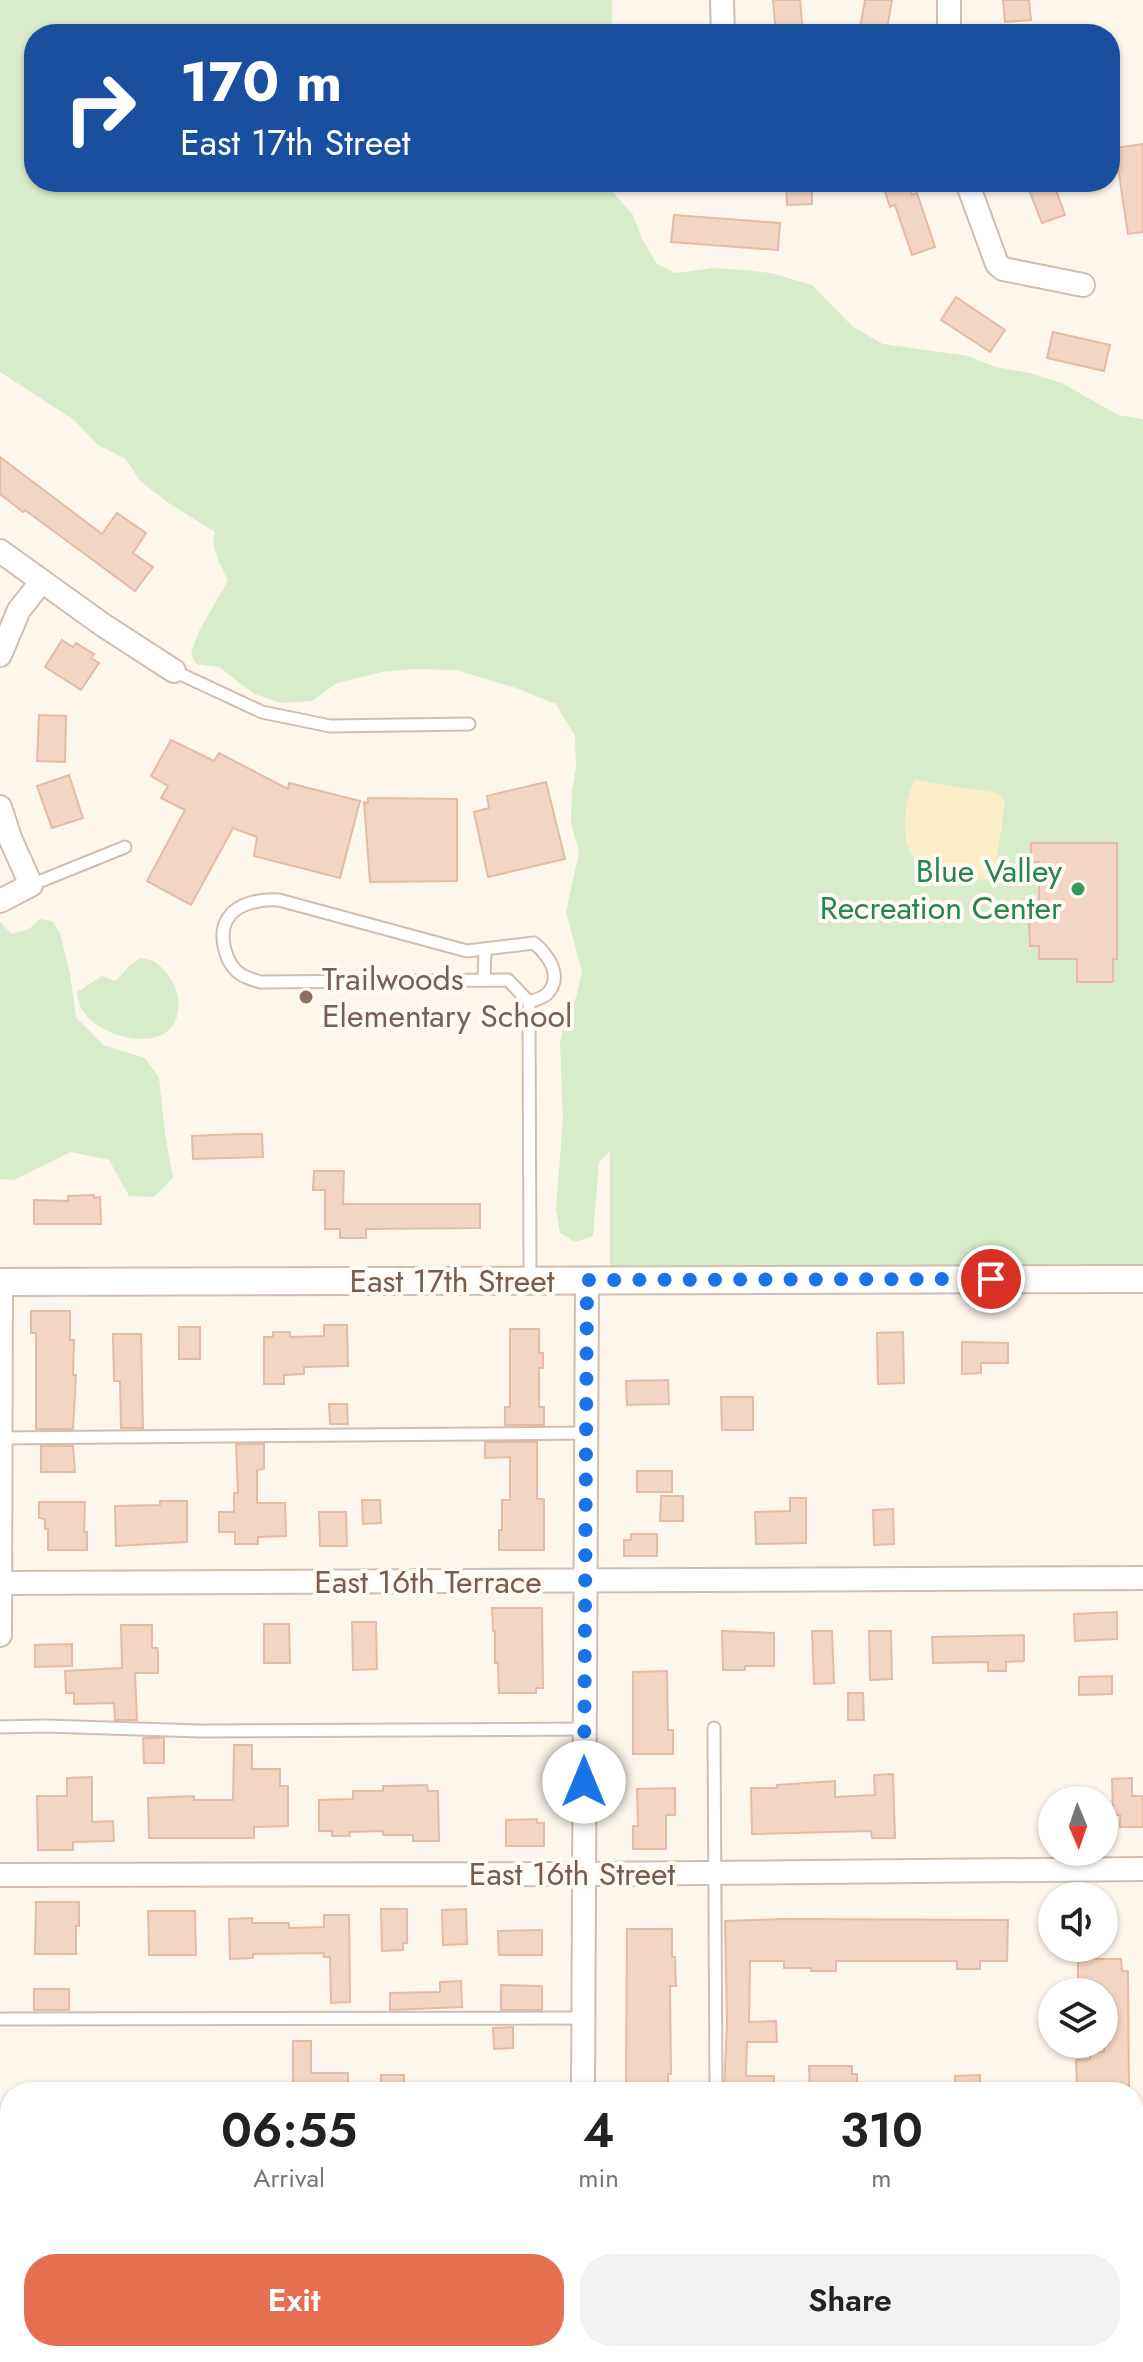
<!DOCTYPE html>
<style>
body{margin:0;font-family:Jost,sans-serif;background:#f2f2f2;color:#222;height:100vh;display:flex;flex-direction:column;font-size:30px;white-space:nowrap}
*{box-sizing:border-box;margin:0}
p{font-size:26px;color:#767676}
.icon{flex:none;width:44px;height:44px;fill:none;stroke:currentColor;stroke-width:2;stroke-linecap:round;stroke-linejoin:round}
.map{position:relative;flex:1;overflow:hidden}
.sheet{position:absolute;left:0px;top:2082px;width:1144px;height:280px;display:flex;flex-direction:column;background:#fff;border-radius:32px 32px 0 0;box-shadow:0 2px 6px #0004}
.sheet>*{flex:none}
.banner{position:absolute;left:24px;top:24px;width:1096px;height:168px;border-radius:32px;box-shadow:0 2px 6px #0004;background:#1a4fa0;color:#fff;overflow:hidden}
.needle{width:52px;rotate:178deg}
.controls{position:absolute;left:1038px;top:1786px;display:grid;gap:16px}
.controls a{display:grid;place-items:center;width:80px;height:80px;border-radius:50%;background:#fff;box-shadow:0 2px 6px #0004;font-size:40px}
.pin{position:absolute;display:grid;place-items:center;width:68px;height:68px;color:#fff;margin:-34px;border:4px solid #fff;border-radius:50%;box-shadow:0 2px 8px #0007}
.me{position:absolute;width:88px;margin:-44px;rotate:0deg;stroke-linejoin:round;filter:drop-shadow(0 0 6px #0008)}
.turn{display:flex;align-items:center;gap:28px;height:168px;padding:0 24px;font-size:36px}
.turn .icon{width:104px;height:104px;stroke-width:2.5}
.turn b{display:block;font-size:56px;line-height:68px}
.eta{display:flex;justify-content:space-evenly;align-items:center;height:136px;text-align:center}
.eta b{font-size:48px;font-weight:600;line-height:56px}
.action{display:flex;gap:16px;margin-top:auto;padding:16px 24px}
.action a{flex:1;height:92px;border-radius:32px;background:#e76f51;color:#fff;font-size:32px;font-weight:600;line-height:92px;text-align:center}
.action a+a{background:#f2f2f2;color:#222}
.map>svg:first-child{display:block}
.green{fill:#d8ecc9}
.sand{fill:#fcefc7}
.building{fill:#f3d5c3;stroke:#e6bba3;stroke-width:2}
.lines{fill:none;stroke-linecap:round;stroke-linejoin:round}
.service-casing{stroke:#d1beb0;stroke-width:15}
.minor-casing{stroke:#d1beb0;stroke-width:26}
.tertiary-casing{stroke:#d1beb0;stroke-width:30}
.service{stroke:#fff;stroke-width:11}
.minor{stroke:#fff;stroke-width:22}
.tertiary{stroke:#fff;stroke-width:26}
.route{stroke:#1a73e8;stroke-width:14;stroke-dasharray:0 25.2}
.leisure-dot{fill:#2e9e5b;stroke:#fffaf3;stroke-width:3}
.education-dot{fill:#8d6e63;stroke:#fffaf3;stroke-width:3}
.labels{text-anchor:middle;stroke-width:8;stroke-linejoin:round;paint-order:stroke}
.leisure-label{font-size:32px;fill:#27864d;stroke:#fffaf3;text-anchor:end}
.education-label{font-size:32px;fill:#785e54;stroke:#fffaf3;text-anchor:start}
.street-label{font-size:32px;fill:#7a5c4d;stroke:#fffaf3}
</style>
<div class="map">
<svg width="1143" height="2362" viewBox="0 0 1143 2362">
<rect width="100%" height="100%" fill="#fdf6ec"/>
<g class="green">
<path d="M 0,0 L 612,0 L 612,34 L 34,34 L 34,182 L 604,182 L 633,215 L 642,239 L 657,264 L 676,273 L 712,268 L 745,270 L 771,273 L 812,285 L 853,327 L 883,344 L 968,356 L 996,367 L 1030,373 L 1062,383 L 1118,415 L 1143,419 L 1143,1268 L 610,1272 L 610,1151 L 599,1162 L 593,1236 L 575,1242 L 560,1233 L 556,1209 L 563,1118 L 560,1043 L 564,1022 L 576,998 L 582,972 L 566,912 L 579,852 L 571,822 L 572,791 L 576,768 L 575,736 L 556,704 L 516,688 L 456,670 L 414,669 L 382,672 L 337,683 L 312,701 L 281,703 L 254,694 L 219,667 L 196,664 L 191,653 L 200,629 L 228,581 C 222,566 209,547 215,532 L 170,504 L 139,480 L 126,459 L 98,445 L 74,420 L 0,372 Z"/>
<polygon points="40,919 52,921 60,933 70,974 76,1017 103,1045 145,1058 159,1078 165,1133 173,1178 154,1197 129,1196 109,1160 71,1152 14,1180 0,1179 0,922 12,934 29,929"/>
<path d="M 141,958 C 155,960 162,966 170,978 C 183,995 183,1027 159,1036 C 135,1045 96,1032 82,1010 C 79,1005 78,997 77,992 L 102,976 L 115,981 C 125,973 129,963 141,958 Z"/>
<rect x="184" y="2352" width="99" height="10"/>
</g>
<path class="sand" d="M 914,780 L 998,793 L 1005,802 L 994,879 C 980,879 965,881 951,879 C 897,869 899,822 914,780 Z"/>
<g class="building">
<polygon points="773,0 800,0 803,34 776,34"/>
<polygon points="865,0 892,0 886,34 859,34"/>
<polygon points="1003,0 1029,0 1031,20 1005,22"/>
<polygon points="1143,144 1143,232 1128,234 1115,148"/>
<polygon points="786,182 812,182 812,204 787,205"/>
<polygon points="882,182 908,182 912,195 917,193 935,247 912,255 895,205 890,207"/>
<polygon points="1026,182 1053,182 1065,215 1042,223"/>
<polygon points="674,215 780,223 778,250 671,242"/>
<polygon points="956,297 1005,330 990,352 941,320"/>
<polygon points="1053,332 1110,345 1104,371 1047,358"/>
<polygon points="0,457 102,534 117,513 146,533 133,553 153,567 135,591 25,510 23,512 0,494"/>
<polygon points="62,640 73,647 76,643 94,654 91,658 99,663 81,690 45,667"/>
<polygon points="39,715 66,716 65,762 37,761"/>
<polygon points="171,740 214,761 219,753 288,789 289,783 360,801 340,878 254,856 257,837 233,828 191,905 147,881 185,810 161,798 168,786 151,776"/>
<polygon points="69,775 83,818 52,828 37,786"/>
<polygon points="546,782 565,859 488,877 474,812 489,808 487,796"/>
<polygon points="368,798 457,799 457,881 370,882 364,802 368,803"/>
<polygon points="1031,843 1117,843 1117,959 1113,959 1113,982 1077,982 1077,959 1039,959 1039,946 1030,946 1029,917 1039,917 1039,862 1031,862"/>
<polygon points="241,1134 262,1134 263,1157 193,1159 192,1136"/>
<polygon points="314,1171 344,1171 343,1204 480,1204 480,1228 366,1229 366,1238 340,1238 340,1229 325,1229 325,1190 313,1190"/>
<polygon points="94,1195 94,1198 100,1197 101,1224 34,1224 34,1200 68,1201 68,1196"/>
<polygon points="31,1311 70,1311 70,1340 74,1340 73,1375 76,1375 73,1429 36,1429 36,1333 31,1333"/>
<polygon points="324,1325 347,1325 348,1366 304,1367 304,1374 284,1375 284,1384 264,1384 264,1337 273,1337 273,1332 290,1332 290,1337 324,1336"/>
<rect x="179" y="1327" width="21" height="32"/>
<polygon points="510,1329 539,1329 539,1353 543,1353 543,1368 539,1368 539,1407 544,1407 544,1425 505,1425 505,1407 510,1407"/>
<polygon points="903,1332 904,1383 878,1384 877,1333"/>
<polygon points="113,1334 141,1334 143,1428 121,1428 120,1381 114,1381"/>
<polygon points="962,1342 1008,1343 1008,1363 981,1363 981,1373 962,1374"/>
<polygon points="668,1380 669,1404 627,1405 626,1381"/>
<polygon points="721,1397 753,1397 753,1430 722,1430"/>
<polygon points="329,1404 347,1404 348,1424 330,1424"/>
<polygon points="485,1442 537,1442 537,1499 544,1499 544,1550 499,1550 499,1530 502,1530 502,1500 510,1500 510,1457 485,1458"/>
<polygon points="236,1444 264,1444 264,1469 257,1470 257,1503 285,1503 286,1536 258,1537 258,1544 235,1544 235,1532 219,1532 219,1512 234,1512 234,1493 238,1493"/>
<polygon points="41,1446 73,1446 75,1472 41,1472"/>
<rect x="637" y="1471" width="35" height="21"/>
<polygon points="661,1496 683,1496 683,1521 660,1521"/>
<polygon points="790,1498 806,1498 806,1543 756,1544 755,1512 790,1511"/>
<polygon points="362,1500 380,1500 381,1523 363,1524"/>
<polygon points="160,1501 187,1501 187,1542 116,1546 115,1506 160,1505"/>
<polygon points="39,1502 85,1502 84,1532 87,1532 87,1550 48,1550 48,1529 45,1529 45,1519 39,1518"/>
<polygon points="893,1509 894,1544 874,1545 873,1510"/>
<polygon points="319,1512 346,1512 347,1546 320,1546"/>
<polygon points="631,1534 657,1534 657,1556 624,1556 624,1540 631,1540"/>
<polygon points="492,1608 542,1608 543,1688 536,1688 536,1693 499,1693 498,1663 495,1663 495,1631 493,1631"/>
<polygon points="1117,1612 1117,1639 1075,1641 1074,1614"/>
<polygon points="352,1622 376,1622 377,1669 353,1670"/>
<polygon points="264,1624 289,1624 290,1663 264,1663"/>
<polygon points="121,1625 152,1625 152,1648 157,1648 158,1652 158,1673 135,1673 137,1720 115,1720 114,1703 74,1704 74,1693 66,1693 65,1671 122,1668"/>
<polygon points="722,1631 774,1633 774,1666 745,1666 745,1670 723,1670"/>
<polygon points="812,1631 832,1631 834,1683 814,1684"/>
<polygon points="869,1631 891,1631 892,1679 870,1680"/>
<polygon points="1024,1635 1024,1661 1006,1662 1006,1671 988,1671 988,1662 933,1663 932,1637"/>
<polygon points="72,1644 72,1666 35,1667 35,1645"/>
<polygon points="667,1671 668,1730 673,1730 673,1754 633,1754 633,1672"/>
<polygon points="1112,1676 1112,1694 1079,1695 1079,1677"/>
<polygon points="848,1693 863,1693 864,1720 848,1720"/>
<polygon points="143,1738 164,1738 164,1763 144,1763"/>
<polygon points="234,1745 252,1745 252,1769 280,1769 280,1786 288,1786 288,1826 254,1827 254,1838 149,1838 148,1798 194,1796 194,1800 233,1800"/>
<polygon points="893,1774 895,1838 872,1838 871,1831 752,1834 751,1788 777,1788 777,1785 835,1781 835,1797 875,1795 874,1775"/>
<polygon points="92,1777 92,1822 113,1821 114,1841 73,1842 73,1850 38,1850 37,1796 67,1796 67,1778"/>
<polygon points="1132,1778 1132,1796 1143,1796 1143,1827 1120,1827 1120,1815 1113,1815 1112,1779"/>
<polygon points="427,1785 428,1791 438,1791 439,1841 413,1841 413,1835 383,1835 383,1831 349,1832 350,1836 332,1836 332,1831 319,1831 319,1800 353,1799 353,1791 383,1791 383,1786"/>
<polygon points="675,1788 675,1815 666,1815 666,1849 633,1849 633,1826 638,1826 637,1789"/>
<polygon points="537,1819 537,1823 544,1823 544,1846 506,1846 506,1820"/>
<polygon points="36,1902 79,1902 79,1926 76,1926 76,1954 35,1954"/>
<polygon points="381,1909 407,1909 407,1943 403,1943 403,1950 382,1951"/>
<polygon points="466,1909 467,1944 443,1945 442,1910"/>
<polygon points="148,1911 195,1911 196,1955 149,1955"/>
<polygon points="324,1915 349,1915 350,2002 331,2003 330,1957 324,1957 324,1953 253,1954 253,1958 230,1959 229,1919 252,1918 252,1923 289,1923 289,1928 324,1927"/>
<polygon points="784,1919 1008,1920 1007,1961 980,1961 980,1969 957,1969 957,1961 836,1961 836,1971 811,1971 811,1968 784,1968 784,1961 750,1961 749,2022 776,2021 777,2042 747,2042 746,2076 774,2076 774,2092 724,2092 727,2023 725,1921"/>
<polygon points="627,1929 672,1929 672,1957 675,1957 676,1986 670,1986 671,2074 668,2074 668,2092 626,2092"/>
<polygon points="542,1930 542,1955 499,1955 498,1931"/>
<polygon points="1078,1959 1121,1959 1122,1971 1128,1971 1129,2092 1077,2092 1076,2060 1090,2059 1090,2052 1104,2052 1104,1992 1081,1992 1081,1984 1078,1984"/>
<polygon points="461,1981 462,2007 390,2010 390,1993 440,1992 440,1982"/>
<polygon points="501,1985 542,1986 542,2010 501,2010"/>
<rect x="34" y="1989" width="35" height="21"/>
<polygon points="513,2027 513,2048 494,2049 493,2028"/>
<polygon points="293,2041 311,2041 311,2073 348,2073 348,2092 293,2092"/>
<polygon points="809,2066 852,2066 852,2074 857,2074 857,2092 810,2092"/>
<rect x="381" y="2075" width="23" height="17"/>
<polygon points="980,2075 980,2092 955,2092 955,2076"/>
</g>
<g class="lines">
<defs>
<g id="service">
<polyline points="174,671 262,712 330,726 469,724"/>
<polyline points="31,885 125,847"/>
<polyline points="484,980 485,951"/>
<path d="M 529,1002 C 535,1000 543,998 547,994 C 564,976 548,955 534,943 L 467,951 L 279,900 C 263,899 238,902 228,918 C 217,935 226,966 242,975 C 247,978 254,980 260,982 L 508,980 L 529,1002 L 530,1280"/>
<polyline points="0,1438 586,1433"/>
<polyline points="0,1727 45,1726 200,1731 584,1729"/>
<polyline points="714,1728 716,2092"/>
<polyline points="0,2019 583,2018"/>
<polyline points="1134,2296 1143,2296"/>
<polyline points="0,2300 10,2300"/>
</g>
<g id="minor">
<polyline points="722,0 723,34"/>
<polyline points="949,0 949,34"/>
<polyline points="967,182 997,264 1003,269 1083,285"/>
<polyline points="0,551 103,625 174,671"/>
<polyline points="0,655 19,610 42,581"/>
<polyline points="0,807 10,838 31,885 0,901"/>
<polyline points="0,1583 1143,1578"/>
<polyline points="0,1635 1,1282"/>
<polyline points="0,1875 583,1874 1143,1869"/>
<polyline points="583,2092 587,1280"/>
<polyline points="1134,2158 1143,2158"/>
<polyline points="0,2159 10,2159"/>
<polyline points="581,2362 581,2352"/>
</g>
<polyline id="tertiary" points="0,1282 1143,1279"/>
</defs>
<use href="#service" class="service-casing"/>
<use href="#minor" class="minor-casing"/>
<use href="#tertiary" class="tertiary-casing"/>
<use href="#service" class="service"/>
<use href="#minor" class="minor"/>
<use href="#tertiary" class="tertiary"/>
</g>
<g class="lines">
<polyline class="route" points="584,1782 587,1280 991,1279"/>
</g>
<circle class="leisure-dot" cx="1078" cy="889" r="8"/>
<circle class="education-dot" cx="306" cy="997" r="8"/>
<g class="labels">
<g class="leisure-label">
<text x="1062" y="882">Blue Valley<tspan x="1062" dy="37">Recreation Center</tspan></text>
</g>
<g class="education-label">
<text x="322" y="990">Trailwoods<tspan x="322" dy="37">Elementary School</tspan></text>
</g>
<g class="street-label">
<text x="452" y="1292">East 17th Street</text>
<text x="428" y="1593">East 16th Terrace</text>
<text x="572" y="1885">East 16th Street</text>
</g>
</g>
</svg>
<div class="controls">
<a><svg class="needle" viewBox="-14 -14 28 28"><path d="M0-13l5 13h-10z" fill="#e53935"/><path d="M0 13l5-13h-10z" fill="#767676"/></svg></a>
<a><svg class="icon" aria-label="sound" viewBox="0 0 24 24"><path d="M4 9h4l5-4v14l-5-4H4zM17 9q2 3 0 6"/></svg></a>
<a><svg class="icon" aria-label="layers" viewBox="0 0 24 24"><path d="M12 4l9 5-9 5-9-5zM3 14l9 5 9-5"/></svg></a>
</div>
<div class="pin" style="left:991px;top:1279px;background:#d93025"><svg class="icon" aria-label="arrive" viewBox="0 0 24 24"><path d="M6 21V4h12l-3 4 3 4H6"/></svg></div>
<svg class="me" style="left:584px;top:1782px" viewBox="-20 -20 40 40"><circle r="19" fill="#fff"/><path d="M0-13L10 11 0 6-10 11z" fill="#1a73e8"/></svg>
<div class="banner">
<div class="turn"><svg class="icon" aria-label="right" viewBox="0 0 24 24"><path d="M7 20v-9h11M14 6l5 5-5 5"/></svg><div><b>170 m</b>East 17th Street</div></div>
</div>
<section class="sheet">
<div class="eta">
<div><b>06:55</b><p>Arrival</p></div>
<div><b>4</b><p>min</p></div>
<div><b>310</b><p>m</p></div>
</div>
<div class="action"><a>Exit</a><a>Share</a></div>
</section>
</div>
